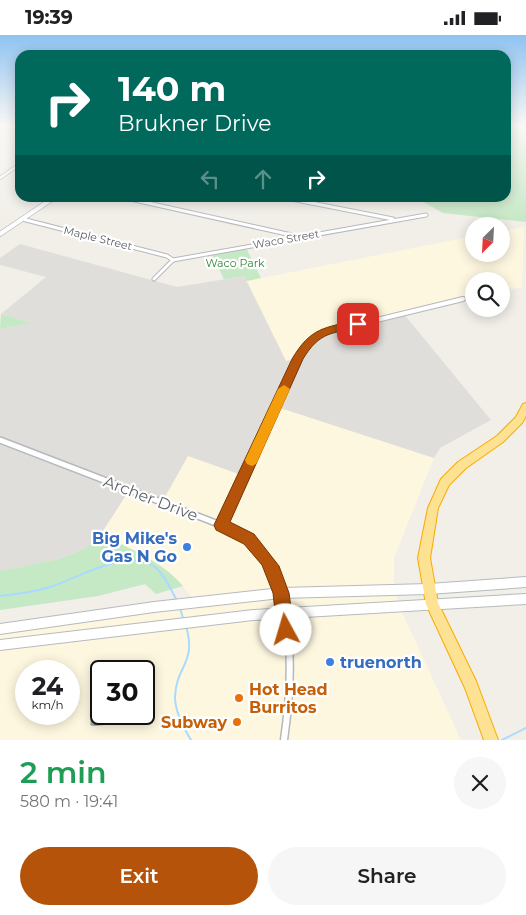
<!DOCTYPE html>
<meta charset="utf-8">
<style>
body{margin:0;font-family:Montserrat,sans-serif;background:#f6f6f6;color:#202124;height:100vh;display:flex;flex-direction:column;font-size:19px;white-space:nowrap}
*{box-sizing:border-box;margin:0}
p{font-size:16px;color:#757577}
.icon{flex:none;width:28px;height:28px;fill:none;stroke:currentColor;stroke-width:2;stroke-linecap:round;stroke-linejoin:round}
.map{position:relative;height:705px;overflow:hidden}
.sheet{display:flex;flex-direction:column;background:#fff;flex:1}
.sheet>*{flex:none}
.top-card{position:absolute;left:15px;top:15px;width:496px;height:152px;border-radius:15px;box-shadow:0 2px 12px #0003;background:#00695c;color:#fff;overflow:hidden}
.needle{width:32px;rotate:204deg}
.fabs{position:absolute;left:465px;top:182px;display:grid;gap:10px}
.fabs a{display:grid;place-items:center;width:45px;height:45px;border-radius:50%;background:#fff;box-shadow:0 2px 12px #0003;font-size:25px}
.speed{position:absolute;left:15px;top:625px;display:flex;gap:10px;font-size:25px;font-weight:700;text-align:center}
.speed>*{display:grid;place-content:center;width:65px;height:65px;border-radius:50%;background:#fff;box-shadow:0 2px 12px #0003;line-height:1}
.speed small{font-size:12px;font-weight:400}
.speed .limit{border:2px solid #111;border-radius:8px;background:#fff;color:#111}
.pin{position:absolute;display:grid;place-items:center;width:42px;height:42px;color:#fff;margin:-21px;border-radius:10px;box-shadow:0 2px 8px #0006}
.me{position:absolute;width:55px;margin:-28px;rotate:354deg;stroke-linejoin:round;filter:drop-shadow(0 0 4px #0008)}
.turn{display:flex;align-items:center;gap:18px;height:105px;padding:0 20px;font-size:22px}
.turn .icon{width:65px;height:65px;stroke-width:2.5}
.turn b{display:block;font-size:35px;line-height:42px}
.lanes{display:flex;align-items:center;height:48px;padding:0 20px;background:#0003;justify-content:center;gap:25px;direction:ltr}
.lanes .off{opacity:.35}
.round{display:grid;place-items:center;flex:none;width:52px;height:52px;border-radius:26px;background:#f6f6f6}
.overview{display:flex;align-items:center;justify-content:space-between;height:85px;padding:0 20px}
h1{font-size:30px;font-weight:600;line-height:38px;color:#1e9e55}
.button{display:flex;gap:10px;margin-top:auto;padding:10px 20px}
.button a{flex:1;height:58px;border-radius:30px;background:#b45309;color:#fff;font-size:20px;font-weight:600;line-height:58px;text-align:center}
.button a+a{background:#f6f6f6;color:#202124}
.status{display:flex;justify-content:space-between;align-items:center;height:35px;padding:0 25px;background:#fff;direction:ltr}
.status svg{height:14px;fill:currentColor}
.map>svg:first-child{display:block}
.commercial{fill:#fef7e0;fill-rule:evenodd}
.industrial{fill:#e0deda}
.green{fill:#c5e8c5}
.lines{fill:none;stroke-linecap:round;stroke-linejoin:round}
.stream{stroke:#aadaff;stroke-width:2}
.minor-far4-casing{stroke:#b5b8bc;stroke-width:4}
.minor-far3-casing{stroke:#b5b8bc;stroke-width:5}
.minor-far2-casing{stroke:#b5b8bc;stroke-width:6}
.minor-far1-casing{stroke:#b5b8bc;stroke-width:8}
.minor-casing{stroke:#b5b8bc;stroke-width:9}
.tertiary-casing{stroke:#b5b8bc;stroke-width:5.5}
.secondary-casing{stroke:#b6babf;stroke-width:2}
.motorway-casing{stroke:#f9ab00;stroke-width:2}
.minor-far4{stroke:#fff;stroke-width:2.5}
.minor-far3{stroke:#fff;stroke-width:3}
.minor-far2{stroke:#fff;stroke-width:4}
.minor-far1{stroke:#fff;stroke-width:5}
.minor{stroke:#fff;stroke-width:6}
.tertiary{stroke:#fff;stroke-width:4}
.secondary{fill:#fff;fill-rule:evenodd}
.motorway{fill:#fde293;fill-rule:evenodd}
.wall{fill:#afaea9}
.shaded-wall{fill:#8f8d8a}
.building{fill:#cccac5;stroke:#8f8d8a}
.route{fill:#b45309;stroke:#753606}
.slow{fill:#f59e0b}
.shop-dot{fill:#3f7fe0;stroke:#fff;stroke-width:2}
.food-dot{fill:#e8710a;stroke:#fff;stroke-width:2}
.labels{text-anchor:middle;stroke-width:4.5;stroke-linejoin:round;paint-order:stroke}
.far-street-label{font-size:11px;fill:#5f6368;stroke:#fff}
.far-park-label{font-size:11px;fill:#348238;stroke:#fff}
.near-street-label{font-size:16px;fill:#5f6368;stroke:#fff}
.near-shop-label{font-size:16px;font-weight:bold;fill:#366cbe;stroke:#fff;text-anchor:end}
.near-food-label{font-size:16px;font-weight:bold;fill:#c56008;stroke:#fff;text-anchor:start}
</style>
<div class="status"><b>19:39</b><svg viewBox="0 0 49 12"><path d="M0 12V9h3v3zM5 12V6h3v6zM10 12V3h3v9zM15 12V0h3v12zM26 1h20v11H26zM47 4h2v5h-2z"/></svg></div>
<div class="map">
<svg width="526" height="705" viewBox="0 0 526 705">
<rect width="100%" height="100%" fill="#f1efe8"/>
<g class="commercial">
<polygon points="524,192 522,252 501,256 501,246 474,246 474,262 329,295 316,300 307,308 298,324 286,326 247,246 474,201 474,219 501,219 501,196"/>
<path d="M 276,371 L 434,423 L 394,523 L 394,555 L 400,573 L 461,705 L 0,705 L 0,594 L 196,567 L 176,543 L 150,525 L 101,499 L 130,454 L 162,467 L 188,421 ZM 26,636 L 69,636 L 69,679 L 26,679 ZM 101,636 L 144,636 L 144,679 L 101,679 Z"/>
</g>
<polygon class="industrial" points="20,209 177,252 244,241 286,326 298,324 307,308 316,300 329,295 403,278 491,385 440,413 434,423 277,372 244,441 188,421 162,467 130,454 101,499 84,514 59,524 0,536 0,294 30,288 1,279 46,242 0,230 0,223"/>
<g class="green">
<polygon points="506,90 526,90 526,187 443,178 418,164 506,162"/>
<polygon points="245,211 261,243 247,246 244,241 224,244 211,218"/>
<polygon points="1,279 31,288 0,294"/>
<path d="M 101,499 C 128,513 162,526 183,551 L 156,559 L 145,549 L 98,561 L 0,575 L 0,536 L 59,524 L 84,514 Z"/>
</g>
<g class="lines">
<g class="stream">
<path d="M 0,561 C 18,559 36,557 53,551 C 81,542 127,512 155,532 C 165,540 170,553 176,564"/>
<polyline points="180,573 183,583"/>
<path d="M 186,591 C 197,629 176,630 175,662 C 175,677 183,692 191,705"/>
<polyline points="502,705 526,693"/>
</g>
<defs>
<polyline id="minor-far4" points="0,143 20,129"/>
<g id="minor-far3">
<polyline points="121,162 296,201"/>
<polyline points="281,162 393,184"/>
<polyline points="22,184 167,221 173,225"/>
<polyline points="154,244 173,225 426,180"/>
</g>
<path id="minor-far2" d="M 278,368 C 289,343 298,312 323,298 L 463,264"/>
<g id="minor-far1">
<polyline points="0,405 221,490 245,502 260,516"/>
<polyline points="221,490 278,367"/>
</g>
<path id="minor" d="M 259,515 C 296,569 293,642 284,705"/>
<polyline id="tertiary" points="0,199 55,162"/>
<g id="secondary">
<polygon points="526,542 526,552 429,559 281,563 154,577 0,599 0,589 154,567 281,553 429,549"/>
<polygon points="526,559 526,569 253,585 0,615 0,605 253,575"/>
</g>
<polygon id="motorway" points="526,368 526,381 522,388 503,407 466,433 449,450 438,473 430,523 438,568 476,646 498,705 484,705 465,653 426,569 418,523 428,473 441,444 458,427 497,401 516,382 523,369"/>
</defs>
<use href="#minor-far4" class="minor-far4-casing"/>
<use href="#minor-far3" class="minor-far3-casing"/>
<use href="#minor-far2" class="minor-far2-casing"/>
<use href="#minor-far1" class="minor-far1-casing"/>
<use href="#minor" class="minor-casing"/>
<use href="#tertiary" class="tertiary-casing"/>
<use href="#secondary" class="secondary-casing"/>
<use href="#motorway" class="motorway-casing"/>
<use href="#minor-far4" class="minor-far4"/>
<use href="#minor-far3" class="minor-far3"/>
<use href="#minor-far2" class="minor-far2"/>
<use href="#minor-far1" class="minor-far1"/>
<use href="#minor" class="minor"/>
<use href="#tertiary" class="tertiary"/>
<use href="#secondary" class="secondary"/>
<use href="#motorway" class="motorway"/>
</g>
<polygon class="wall" points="92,668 124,688 95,691 91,690"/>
<polygon class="shaded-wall" points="121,679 124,679 124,688 121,687"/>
<polygon class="building" points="101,667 101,679 121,679 121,687 91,690 92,668"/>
<linearGradient id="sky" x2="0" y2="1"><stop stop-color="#8fc3f1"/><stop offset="0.48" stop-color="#f9f8f5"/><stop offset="1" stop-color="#f9f8f5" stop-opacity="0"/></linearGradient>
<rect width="526" height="189" fill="url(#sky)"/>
<path class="route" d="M 358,285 L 361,286 L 361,291 C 332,299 320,296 303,324 L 230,487 L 254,499 L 279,531 L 289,558 L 294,595 L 291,601 L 286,604 L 280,601 L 277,595 L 273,558 L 262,530 L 244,509 L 216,495 L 214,490 L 292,324 C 311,292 324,293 358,285 Z"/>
<polygon class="slow" points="284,350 290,354 258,425 256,429 252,431 247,429 245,425 278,354"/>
<g class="shop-dot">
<circle cx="187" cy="512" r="5"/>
<circle cx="330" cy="627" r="5"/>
</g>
<g class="food-dot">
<circle cx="239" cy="663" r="5"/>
<circle cx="237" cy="687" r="5"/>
</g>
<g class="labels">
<g class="far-street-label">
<text transform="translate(98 203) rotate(14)" y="4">Maple Street</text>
<text transform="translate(286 204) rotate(-10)" y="4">Waco Street</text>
</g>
<g class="far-park-label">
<text x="235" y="232">Waco Park</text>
</g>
<g class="near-street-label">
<text transform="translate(151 463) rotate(21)" y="6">Archer Drive</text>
</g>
<g class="near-shop-label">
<text x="177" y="509">Big Mike's<tspan x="177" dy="18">Gas N Go</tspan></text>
<text x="340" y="633" text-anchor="start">truenorth</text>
</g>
<g class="near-food-label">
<text x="249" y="660">Hot Head<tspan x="249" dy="18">Burritos</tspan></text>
<text x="227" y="693" text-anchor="end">Subway</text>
</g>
</g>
</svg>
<div class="fabs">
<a><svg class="needle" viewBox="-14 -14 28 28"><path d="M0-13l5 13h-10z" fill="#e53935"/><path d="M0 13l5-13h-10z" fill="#757577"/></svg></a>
<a><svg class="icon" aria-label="search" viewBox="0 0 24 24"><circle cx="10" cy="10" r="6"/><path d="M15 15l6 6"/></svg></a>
</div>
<div class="speed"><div>24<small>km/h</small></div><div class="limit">30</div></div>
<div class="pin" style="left:358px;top:289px;background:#d93025"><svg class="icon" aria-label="arrive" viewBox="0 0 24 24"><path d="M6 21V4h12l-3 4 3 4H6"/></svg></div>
<svg class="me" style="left:286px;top:595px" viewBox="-20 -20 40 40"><circle r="19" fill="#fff"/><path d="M0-13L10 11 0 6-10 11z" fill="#b45309"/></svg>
<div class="top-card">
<div class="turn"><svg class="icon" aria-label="right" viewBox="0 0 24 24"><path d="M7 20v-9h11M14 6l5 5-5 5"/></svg><div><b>140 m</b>Brukner Drive</div></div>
<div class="lanes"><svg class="icon off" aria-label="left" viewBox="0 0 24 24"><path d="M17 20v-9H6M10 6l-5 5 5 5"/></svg><svg class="icon off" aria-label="ahead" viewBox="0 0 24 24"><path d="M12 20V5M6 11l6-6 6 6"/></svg><svg class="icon" aria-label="right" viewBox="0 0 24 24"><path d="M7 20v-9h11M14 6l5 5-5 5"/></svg></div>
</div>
</div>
<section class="sheet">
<div class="overview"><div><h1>2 min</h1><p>580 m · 19:41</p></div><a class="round"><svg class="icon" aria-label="close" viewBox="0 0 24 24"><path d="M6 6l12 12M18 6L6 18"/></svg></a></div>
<div class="button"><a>Exit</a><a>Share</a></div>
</section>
